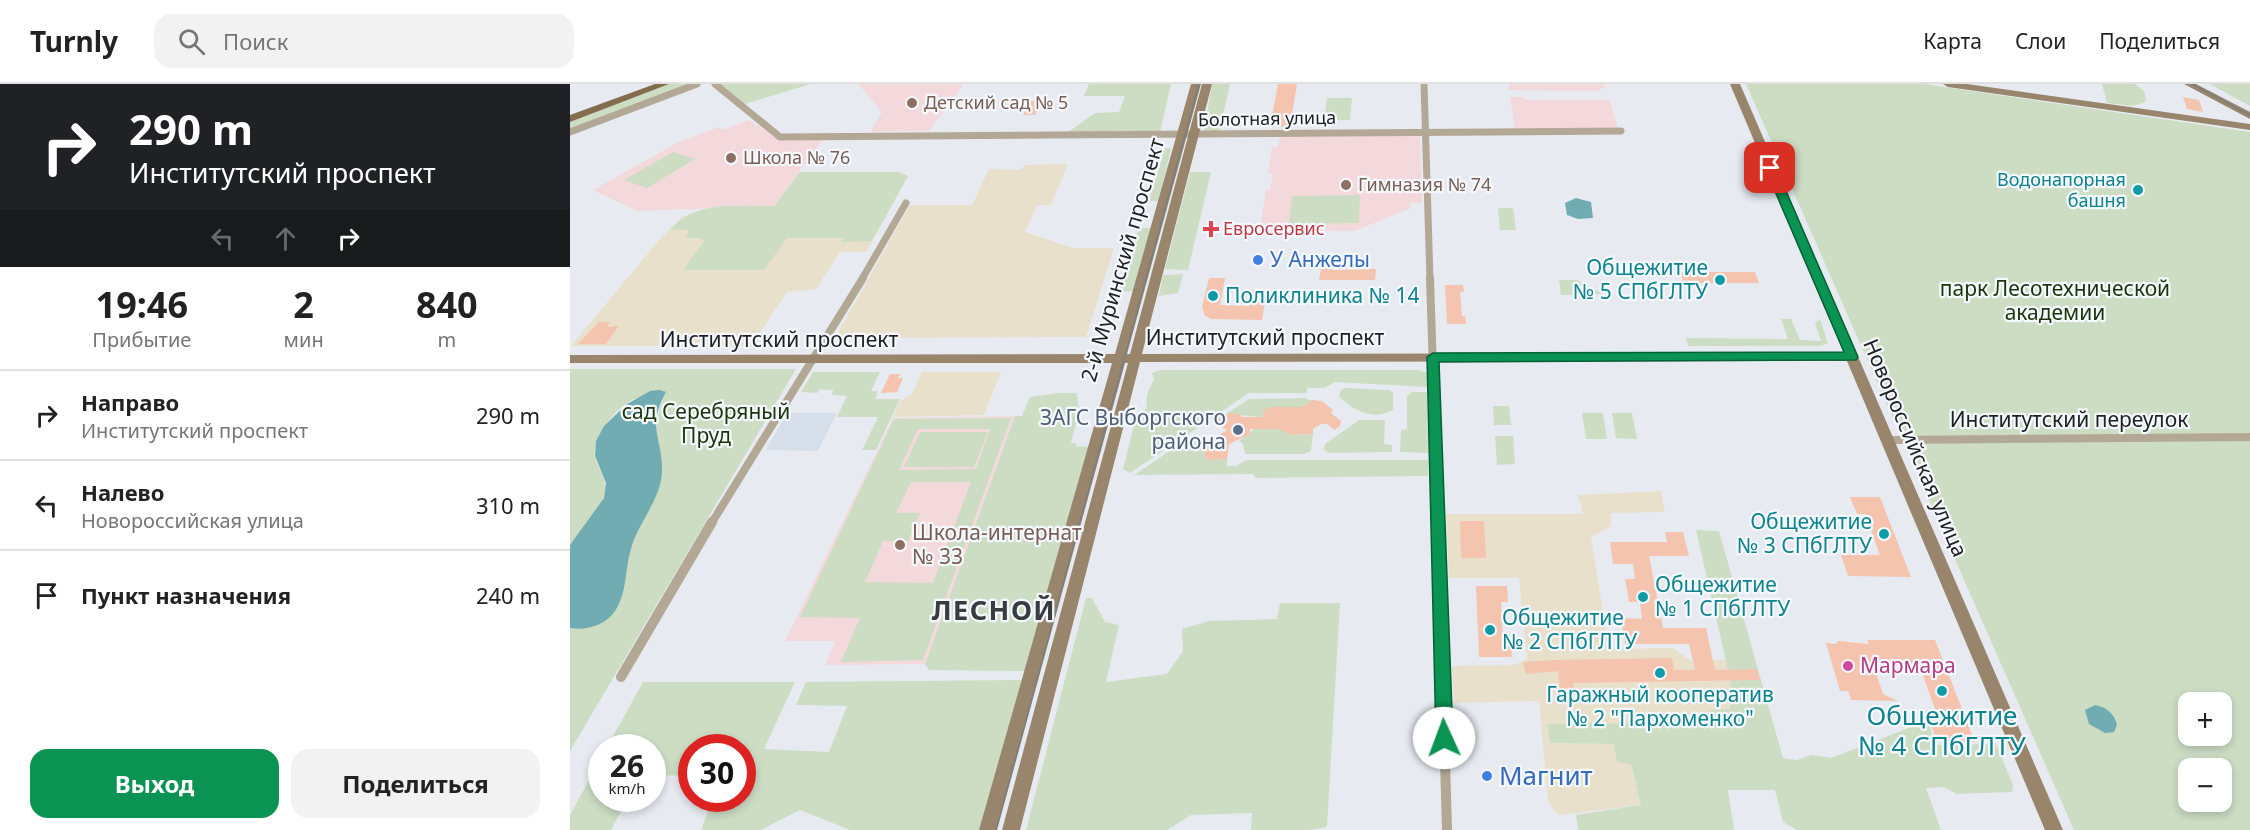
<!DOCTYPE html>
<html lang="ru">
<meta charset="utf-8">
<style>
body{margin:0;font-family:"Noto Sans",sans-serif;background:#f2f2f2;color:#222;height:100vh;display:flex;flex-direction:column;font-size:22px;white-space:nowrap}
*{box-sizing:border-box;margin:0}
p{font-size:20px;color:#767676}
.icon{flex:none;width:33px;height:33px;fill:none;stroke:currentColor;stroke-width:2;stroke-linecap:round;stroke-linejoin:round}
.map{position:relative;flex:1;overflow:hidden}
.panel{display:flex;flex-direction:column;background:#fff;width:570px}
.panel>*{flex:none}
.hud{background:#202124;color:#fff;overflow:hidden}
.tools{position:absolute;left:1608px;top:608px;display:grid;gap:12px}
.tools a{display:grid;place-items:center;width:54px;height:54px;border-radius:12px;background:#fff;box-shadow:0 3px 9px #0003;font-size:30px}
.speed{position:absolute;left:18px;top:650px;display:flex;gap:12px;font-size:30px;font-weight:700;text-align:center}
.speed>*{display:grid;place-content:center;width:78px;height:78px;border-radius:50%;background:#fff;box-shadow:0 3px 9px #0003;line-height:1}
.speed small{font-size:15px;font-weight:400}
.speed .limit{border:9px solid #d22;background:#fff;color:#111}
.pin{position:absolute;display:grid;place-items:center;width:51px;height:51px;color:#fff;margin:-26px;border-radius:12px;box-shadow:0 3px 9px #0006}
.me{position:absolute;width:66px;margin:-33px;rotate:358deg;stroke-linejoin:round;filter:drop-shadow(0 0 4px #0008)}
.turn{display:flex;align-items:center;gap:21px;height:126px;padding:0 30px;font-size:27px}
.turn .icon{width:78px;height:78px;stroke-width:2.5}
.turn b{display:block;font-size:42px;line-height:51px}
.lanes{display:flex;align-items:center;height:57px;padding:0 30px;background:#0003;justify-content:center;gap:30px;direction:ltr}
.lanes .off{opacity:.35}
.eta{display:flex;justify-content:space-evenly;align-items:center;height:102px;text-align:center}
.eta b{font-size:36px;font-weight:700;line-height:42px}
.action{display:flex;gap:12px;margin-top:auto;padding:12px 30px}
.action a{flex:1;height:69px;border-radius:18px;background:#0a9352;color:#fff;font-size:24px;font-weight:700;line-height:69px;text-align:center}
.action a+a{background:#f2f2f2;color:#222}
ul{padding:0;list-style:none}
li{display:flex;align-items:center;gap:18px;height:90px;padding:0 30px;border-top:2px solid #e0e0e0}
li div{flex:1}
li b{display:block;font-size:22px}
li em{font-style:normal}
header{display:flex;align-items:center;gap:36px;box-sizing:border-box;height:84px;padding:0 30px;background:#fff;border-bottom:2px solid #e0e0e0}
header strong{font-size:28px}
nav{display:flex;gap:33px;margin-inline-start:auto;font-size:21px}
.search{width:420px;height:54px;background:#f2f2f2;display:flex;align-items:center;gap:15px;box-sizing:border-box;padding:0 21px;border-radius:18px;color:#767676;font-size:22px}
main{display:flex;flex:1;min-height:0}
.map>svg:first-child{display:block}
.built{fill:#d5dee9}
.industrial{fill:#e9e0cb}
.education{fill:#f4d9dc}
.green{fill:#ccddc4;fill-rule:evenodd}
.water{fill:#70acb1}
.building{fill:#f4c4ae}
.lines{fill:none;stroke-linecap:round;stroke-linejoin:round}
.street-far2{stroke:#b3a795;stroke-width:7}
.street-far1{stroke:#b3a795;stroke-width:8}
.street{stroke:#b3a795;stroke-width:10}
.secondary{fill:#98856c;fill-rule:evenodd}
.primary{fill:#846d4e;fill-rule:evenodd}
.tram{stroke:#7b7e81;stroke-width:1.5}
.route{fill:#0a9352;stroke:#066035;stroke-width:1.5}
.education-dot{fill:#8d6e63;stroke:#f5f9fe;stroke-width:2}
.culture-dot{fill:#0f9aa8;stroke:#f5f9fe;stroke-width:2}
.health-dot{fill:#e0444e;stroke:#f5f9fe;stroke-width:2}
.shop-dot{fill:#3f7fe0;stroke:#f5f9fe;stroke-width:2}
.service-dot{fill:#5c6f8a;stroke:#f5f9fe;stroke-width:2}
.hotel-dot{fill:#d1479c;stroke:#f5f9fe;stroke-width:2}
.labels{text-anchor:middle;stroke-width:4.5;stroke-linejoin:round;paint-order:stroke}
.far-education-label{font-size:18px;fill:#785e54;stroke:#f5f9fe;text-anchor:start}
.far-street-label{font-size:18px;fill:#1e1f21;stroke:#f5f9fe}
.far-culture-label{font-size:18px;fill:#0d838f;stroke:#f5f9fe;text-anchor:end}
.far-health-label{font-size:18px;fill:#be3a42;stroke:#f5f9fe;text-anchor:start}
.street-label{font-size:21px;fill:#1e1f21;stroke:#f5f9fe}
.shop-label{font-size:21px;fill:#366cbe;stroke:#f5f9fe;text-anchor:start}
.culture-label{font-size:21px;fill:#0d838f;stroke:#f5f9fe;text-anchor:start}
.park-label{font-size:21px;fill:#19340a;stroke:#f5f9fe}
.service-label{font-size:21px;fill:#4e5e75;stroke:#f5f9fe;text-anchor:end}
.education-label{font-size:21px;fill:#785e54;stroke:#f5f9fe;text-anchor:start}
.hotel-label{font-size:21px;fill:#b23c85;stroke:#f5f9fe;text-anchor:start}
.near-culture-label{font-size:26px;fill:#0d838f;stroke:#f5f9fe}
.near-shop-label{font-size:26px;fill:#366cbe;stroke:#f5f9fe;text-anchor:start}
.district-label{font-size:27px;font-weight:bold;letter-spacing:1.5px;fill:#383c40;stroke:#f5f9fe}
</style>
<header>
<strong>Turnly</strong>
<div class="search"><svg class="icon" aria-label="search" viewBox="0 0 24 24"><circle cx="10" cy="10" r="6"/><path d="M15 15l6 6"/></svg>Поиск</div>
<nav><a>Карта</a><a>Слои</a><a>Поделиться</a></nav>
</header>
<main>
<section class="panel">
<div class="hud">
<div class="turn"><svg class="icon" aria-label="right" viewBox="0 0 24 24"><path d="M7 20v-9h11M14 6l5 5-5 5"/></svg><div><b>290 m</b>Институтский проспект</div></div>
<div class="lanes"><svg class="icon off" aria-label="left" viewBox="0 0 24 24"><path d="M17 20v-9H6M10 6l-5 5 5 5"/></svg><svg class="icon off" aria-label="ahead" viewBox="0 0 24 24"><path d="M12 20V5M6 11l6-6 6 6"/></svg><svg class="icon" aria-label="right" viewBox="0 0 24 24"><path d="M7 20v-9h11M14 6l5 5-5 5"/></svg></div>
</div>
<div class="eta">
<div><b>19:46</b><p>Прибытие</p></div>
<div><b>2</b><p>мин</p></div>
<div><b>840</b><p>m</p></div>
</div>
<ul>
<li><svg class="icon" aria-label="right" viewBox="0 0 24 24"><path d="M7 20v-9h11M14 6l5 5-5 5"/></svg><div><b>Направо</b><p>Институтский проспект</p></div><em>290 m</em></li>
<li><svg class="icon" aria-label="left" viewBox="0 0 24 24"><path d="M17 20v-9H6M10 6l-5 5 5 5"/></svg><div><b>Налево</b><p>Новороссийская улица</p></div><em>310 m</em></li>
<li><svg class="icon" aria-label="arrive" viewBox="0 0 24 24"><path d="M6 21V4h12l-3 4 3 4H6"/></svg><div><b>Пункт назначения</b></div><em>240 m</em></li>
</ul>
<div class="action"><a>Выход</a><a>Поделиться</a></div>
</section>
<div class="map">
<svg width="1680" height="746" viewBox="0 0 1680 746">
<rect width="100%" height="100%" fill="#e7ebf1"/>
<polygon class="built" points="217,329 267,329 248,367 196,366"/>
<g class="industrial">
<polygon points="498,80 481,121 467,121 455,148 503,164 544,164 516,253 265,254 340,121 402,121 419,85 451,86 454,81"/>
<polygon points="230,88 328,88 338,92 296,168 270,168 246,205 217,208 181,262 1,262 88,157 112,133 139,123 204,122"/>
<polygon points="352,288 431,288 414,331 323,333 330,317 342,310"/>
<polygon points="1091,407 1095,428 1041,429 1041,442 1021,453 1039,565 1103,564 1121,577 1185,575 1160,625 1143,638 977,640 980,659 1044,660 1061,680 1071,721 988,731 978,717 969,617 884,619 882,582 944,581 957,575 949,494 879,494 876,430 1013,430 1008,411"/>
</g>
<g class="education">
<polygon points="288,0 394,0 359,47 300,48 312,28"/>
<polygon points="939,0 1034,0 1035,4 1030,4 1031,7 939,6"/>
<polygon points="940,13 952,13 957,16 1040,16 1048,45 945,45"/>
<polygon points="179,36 185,40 184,42 192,41 208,54 254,54 204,122 67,127 23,106 107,59 149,43 152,46"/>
<polygon points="845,51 850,53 852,119 841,119 841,124 785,147 707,146 691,138 696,106 700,105 703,90 698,90 702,63 708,63 710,52"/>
<polygon points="445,332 355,580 255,581 265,557 215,557 323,334"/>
</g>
<g class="green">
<polygon points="99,0 121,0 0,45 0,37"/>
<polygon points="149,0 241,0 175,20"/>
<polygon points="519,0 601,0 590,48 497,49 525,29 549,28 555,12 514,12"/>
<polygon points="642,0 660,0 649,48 634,46"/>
<path d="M 1176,0 L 1354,0 L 1680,48 L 1680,746 L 1504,746 ZM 1618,618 L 1652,618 L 1652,651 L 1618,651 ZM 1618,684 L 1652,684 L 1652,717 L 1618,717 Z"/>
<polygon points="1532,0 1565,0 1574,7 1576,15 1574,19 1561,22 1537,19"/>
<polygon points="1640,0 1680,0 1680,22"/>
<polygon points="757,14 782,14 780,36 754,36"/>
<polygon points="595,64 601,64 589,117 579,117"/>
<polygon points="103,68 125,75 77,104 54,96"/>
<path d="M 230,88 L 328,88 L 338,92 L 302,157 L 271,158 L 273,154 L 217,154 L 194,186 L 113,186 L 134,157 L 130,154 L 116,154 L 119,146 L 100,146 C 128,115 166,123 204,122 Z"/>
<polygon points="620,88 641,88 618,186 595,185"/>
<polygon points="790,111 789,139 719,140 722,112"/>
<polygon points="928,124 943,124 946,146 930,146"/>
<polygon points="569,144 582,144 564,207 546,208"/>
<polygon points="613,190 608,209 589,212 593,191"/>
<polygon points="989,196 1007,196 1033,210 991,211"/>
<polygon points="1211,235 1221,235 1230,256 1251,257 1245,239 1250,235 1258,259 1251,262 1118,262 1116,254 1218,255"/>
<path d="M 0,285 L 226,285 L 0,667 L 0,544 L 4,545 L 58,476 C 62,459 69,444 76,429 C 80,421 87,412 88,403 C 92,370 79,340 96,308 C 86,310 73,311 64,315 C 47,323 21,353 25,373 C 29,388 39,396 34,412 C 30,429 12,448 0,461 Z"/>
<path d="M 591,286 L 848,286 L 857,289 L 857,303 L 765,298 L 754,304 L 737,304 L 737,309 L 679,309 L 560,389 L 553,385 L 564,341 L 573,337 L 573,327 L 577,324 C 575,313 578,306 584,296 L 582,289 Z"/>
<polygon points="243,288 310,288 301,307 308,307 305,315 330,315 306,366 292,366 308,333 267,333 277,312 262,311 263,306 250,305 247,309 231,308"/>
<path d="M 775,304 L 819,306 L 823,309 L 823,326 C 805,337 782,327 769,312 L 771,306 Z"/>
<polygon points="842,308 857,308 858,369 830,368 831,346 837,345 837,312"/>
<polygon points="489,309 507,309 509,327 501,359 506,359 506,362 520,363 458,587 359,586 355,580 445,332 452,332 460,313"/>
<polygon points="736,314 741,317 733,323 699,323 691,333 656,330 679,315"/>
<polygon points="923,322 939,322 941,341 924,341"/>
<polygon points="1012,329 1033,329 1037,355 1016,355"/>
<polygon points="1042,329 1062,329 1067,355 1046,354"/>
<path d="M 441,334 L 353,576 L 271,578 L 290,534 L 230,533 L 324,335 ZM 348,345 L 420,345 L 406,385 L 329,386 ZM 341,398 L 401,398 L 363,499 L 295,498 L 313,457 L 338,457 L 350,429 L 326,429 Z"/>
<polygon points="789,336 815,336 814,360 822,361 822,368 759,369 754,366 755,360"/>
<polygon points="684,345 716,345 720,351 743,350 741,367 734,370 675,370 673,360 669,357"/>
<polygon points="350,348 418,348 404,383 334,383"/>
<polygon points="925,352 943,352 945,380 927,381"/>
<polygon points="616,356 637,359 634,372 638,376 657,375 657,382 666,382 676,376 858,376 858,392 686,394 683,390 564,391"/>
<polygon points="1126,446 1149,447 1213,674 1227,676 1241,671 1261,674 1341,643 1359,641 1366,661 1426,660 1443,701 1442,708 1387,710 1374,703 1356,704 1371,746 1227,746 1213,738 1205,706 1158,706 1164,746 1008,746 1006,731 1071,721 1061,680 1047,678 1044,660 980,659 977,640 1142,638 1140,626 1160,625 1161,599"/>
<polygon points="516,514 522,514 535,538 549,541 536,598 597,590 613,567 612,545 639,537 707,535 710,519 770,519 757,743 740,746 681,746 682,729 621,731 597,746 456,746"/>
<polygon points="456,596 413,746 280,746 230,726 191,746 131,746 143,714 172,714 172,663 122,663 121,692 83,691 82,663 37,663 73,598 225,598 194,665 259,668 277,622 226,621 236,598"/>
<polygon points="31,674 32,714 58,714 41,746 0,746 0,731"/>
</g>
<g class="water">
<polygon points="1006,114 1021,118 1023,134 1008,135 997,131 995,119"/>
<path d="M 90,306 L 96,308 C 76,344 93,354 92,388 C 91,415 68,439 61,465 C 55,484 57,510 45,527 C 36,541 16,547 0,544 L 0,461 L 34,414 L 36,399 L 25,372 L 26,357 L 34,342 L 57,320 L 80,307 Z"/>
<path d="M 1525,621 C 1536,623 1544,629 1547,641 L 1544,648 L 1535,649 L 1519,640 L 1515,626 Z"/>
</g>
<g class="building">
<polygon points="708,0 727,0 720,43 700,43"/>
<polygon points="1613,13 1629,16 1633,28 1617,25"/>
<polygon points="460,17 472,17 465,31 453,31"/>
<polygon points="751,184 762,184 762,186 806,185 805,196 749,196"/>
<polygon points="1111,188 1185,188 1189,199 1113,199"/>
<polygon points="639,194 655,194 650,221 680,222 682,206 697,205 692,236 642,235 635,232 632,223"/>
<polygon points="875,201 893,201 894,208 890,208 892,232 895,232 896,240 877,240"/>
<polygon points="29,238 40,238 37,243 49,242 36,260 8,260"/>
<polygon points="320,290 330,290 328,294 333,294 327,308 311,309"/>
<polygon points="742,316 752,317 763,326 761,329 771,337 770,342 764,346 757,340 751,340 743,345 743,350 720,351 710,345 680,345 680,350 659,360 657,375 638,376 634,372 637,359 657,346 648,341 649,333 656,330 667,329 672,333 693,333 693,327 699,323 733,323"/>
<polygon points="1280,413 1310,413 1341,493 1278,492 1271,471 1310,471 1295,430 1287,430"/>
<polygon points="890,437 914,437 916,474 891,474"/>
<polygon points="1095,448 1113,448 1119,472 1079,472 1093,544 1136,544 1145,586 1187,585 1190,596 1003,599 1004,604 990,605 988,587 956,590 953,578 983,576 1102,574 1104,586 1125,586 1119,560 1055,560 1051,534 1072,535 1070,518 1059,518 1055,495 1065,495 1063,480 1043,480 1040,458 1097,458"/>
<polygon points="906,502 937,502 938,518 931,518 933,556 941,556 942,573 909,573"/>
<polygon points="1297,556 1365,556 1405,658 1367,657 1358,633 1368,633 1349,581 1303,580 1313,610 1328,617 1281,616 1278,607 1270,607 1256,559 1266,560 1268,557 1299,560"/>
</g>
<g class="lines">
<g class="street-far2">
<polyline points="145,0 210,53 1051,47"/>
<polyline points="854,0 860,195"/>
<polyline points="0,48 127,0"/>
<polyline points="292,195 336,119"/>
</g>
<g class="street-far1">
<polyline points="860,194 868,440"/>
<polyline points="1317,356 1680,353"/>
<polyline points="141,440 293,194"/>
</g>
<g class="street">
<polyline points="868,438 877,746"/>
<polyline points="51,593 142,438"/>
</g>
<g class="secondary">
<polygon points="621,0 631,0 557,270 560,270 632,0 642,0 572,270 1274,269 1160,0 1170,0 1493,746 1475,746 1277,277 570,278 450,746 432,746 558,279 555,279 427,746 409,746 542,279 0,279 0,271 545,270"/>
<polygon points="1373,0 1397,0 1680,40 1680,46 1378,3"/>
<polygon points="1614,0 1626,0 1680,28 1680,35"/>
</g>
<polygon class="primary" points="85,0 99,0 0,38 0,31"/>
<g class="tram">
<polyline points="1622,0 1680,31"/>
<polyline points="426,746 629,0"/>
</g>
</g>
<polygon class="route" points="1197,82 1206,84 1288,273 1286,276 869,278 883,654 880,660 874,662 868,660 866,654 857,273 863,269 1274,268 1195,84"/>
<g class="education-dot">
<circle cx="342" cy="19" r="6"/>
<circle cx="161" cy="74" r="6"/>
<circle cx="776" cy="101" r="6"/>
<circle cx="330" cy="461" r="6"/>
</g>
<g class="culture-dot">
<circle cx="1568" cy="106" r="6"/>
<circle cx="1150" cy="196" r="6"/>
<circle cx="643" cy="212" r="6"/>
<circle cx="1314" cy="450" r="6"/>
<circle cx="1073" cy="513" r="6"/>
<circle cx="920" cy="546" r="6"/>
<circle cx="1090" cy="589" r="6"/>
<circle cx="1372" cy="607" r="6"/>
</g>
<path class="health-dot" d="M638 136h6v6h6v6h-6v6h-6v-6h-6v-6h6z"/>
<g class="shop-dot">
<circle cx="688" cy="176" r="6"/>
<circle cx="917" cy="692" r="6"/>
</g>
<circle class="service-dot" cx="668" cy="346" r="6"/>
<circle class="hotel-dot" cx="1278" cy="582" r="6"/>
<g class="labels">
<g class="far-education-label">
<text x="354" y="25">Детский сад № 5</text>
<text x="173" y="80">Школа № 76</text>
<text x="788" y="107">Гимназия № 74</text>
</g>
<g class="far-street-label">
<text transform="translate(697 35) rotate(-1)" y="6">Болотная улица</text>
</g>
<g class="far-culture-label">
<text x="1556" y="102">Водонапорная<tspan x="1556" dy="21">башня</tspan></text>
</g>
<g class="far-health-label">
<text x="653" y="151">Евросервис</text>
</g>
<g class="street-label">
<text transform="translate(553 176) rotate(-74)" y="7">2-й Муринский проспект</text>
<text x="695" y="261">Институтский проспект</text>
<text x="209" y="263">Институтский проспект</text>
<text x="1499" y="343">Институтский переулок</text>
<text transform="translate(1345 364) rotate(67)" y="7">Новороссийская улица</text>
</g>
<g class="shop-label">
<text x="700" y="183">У Анжелы</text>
</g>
<g class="culture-label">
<text x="1138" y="191" text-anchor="end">Общежитие<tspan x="1138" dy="24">№ 5 СПбГЛТУ</tspan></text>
<text x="655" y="219">Поликлиника № 14</text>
<text x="1302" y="445" text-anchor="end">Общежитие<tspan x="1302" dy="24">№ 3 СПбГЛТУ</tspan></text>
<text x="1085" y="508">Общежитие<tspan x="1085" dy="24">№ 1 СПбГЛТУ</tspan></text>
<text x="932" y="541">Общежитие<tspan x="932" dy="24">№ 2 СПбГЛТУ</tspan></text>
<text x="1090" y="618" text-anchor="middle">Гаражный кооператив<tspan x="1090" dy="24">№ 2 "Пархоменко"</tspan></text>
</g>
<g class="park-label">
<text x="1485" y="212">парк Лесотехнической<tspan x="1485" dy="24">академии</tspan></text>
<text x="136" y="335">сад Серебряный<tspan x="136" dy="24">Пруд</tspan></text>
</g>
<g class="service-label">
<text x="656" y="341">ЗАГС Выборгского<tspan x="656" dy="24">района</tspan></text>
</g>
<g class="education-label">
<text x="342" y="456">Школа-интернат<tspan x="342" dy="24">№ 33</tspan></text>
</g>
<g class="hotel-label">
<text x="1290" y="589">Мармара</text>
</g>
<g class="near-culture-label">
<text x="1372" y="641">Общежитие<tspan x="1372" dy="30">№ 4 СПбГЛТУ</tspan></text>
</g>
<g class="near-shop-label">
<text x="929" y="701">Магнит</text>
</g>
<g class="district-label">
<text x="424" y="536">ЛЕСНОЙ</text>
</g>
</g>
</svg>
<div class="tools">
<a>+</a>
<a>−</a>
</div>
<div class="speed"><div>26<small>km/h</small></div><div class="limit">30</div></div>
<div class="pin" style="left:1200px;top:84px;background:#d93025"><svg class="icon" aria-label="arrive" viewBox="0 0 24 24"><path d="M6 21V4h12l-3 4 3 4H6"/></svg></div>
<svg class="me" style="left:874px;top:654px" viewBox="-20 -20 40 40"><circle r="19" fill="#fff"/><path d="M0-13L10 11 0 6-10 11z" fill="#0a9352"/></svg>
</div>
</main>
